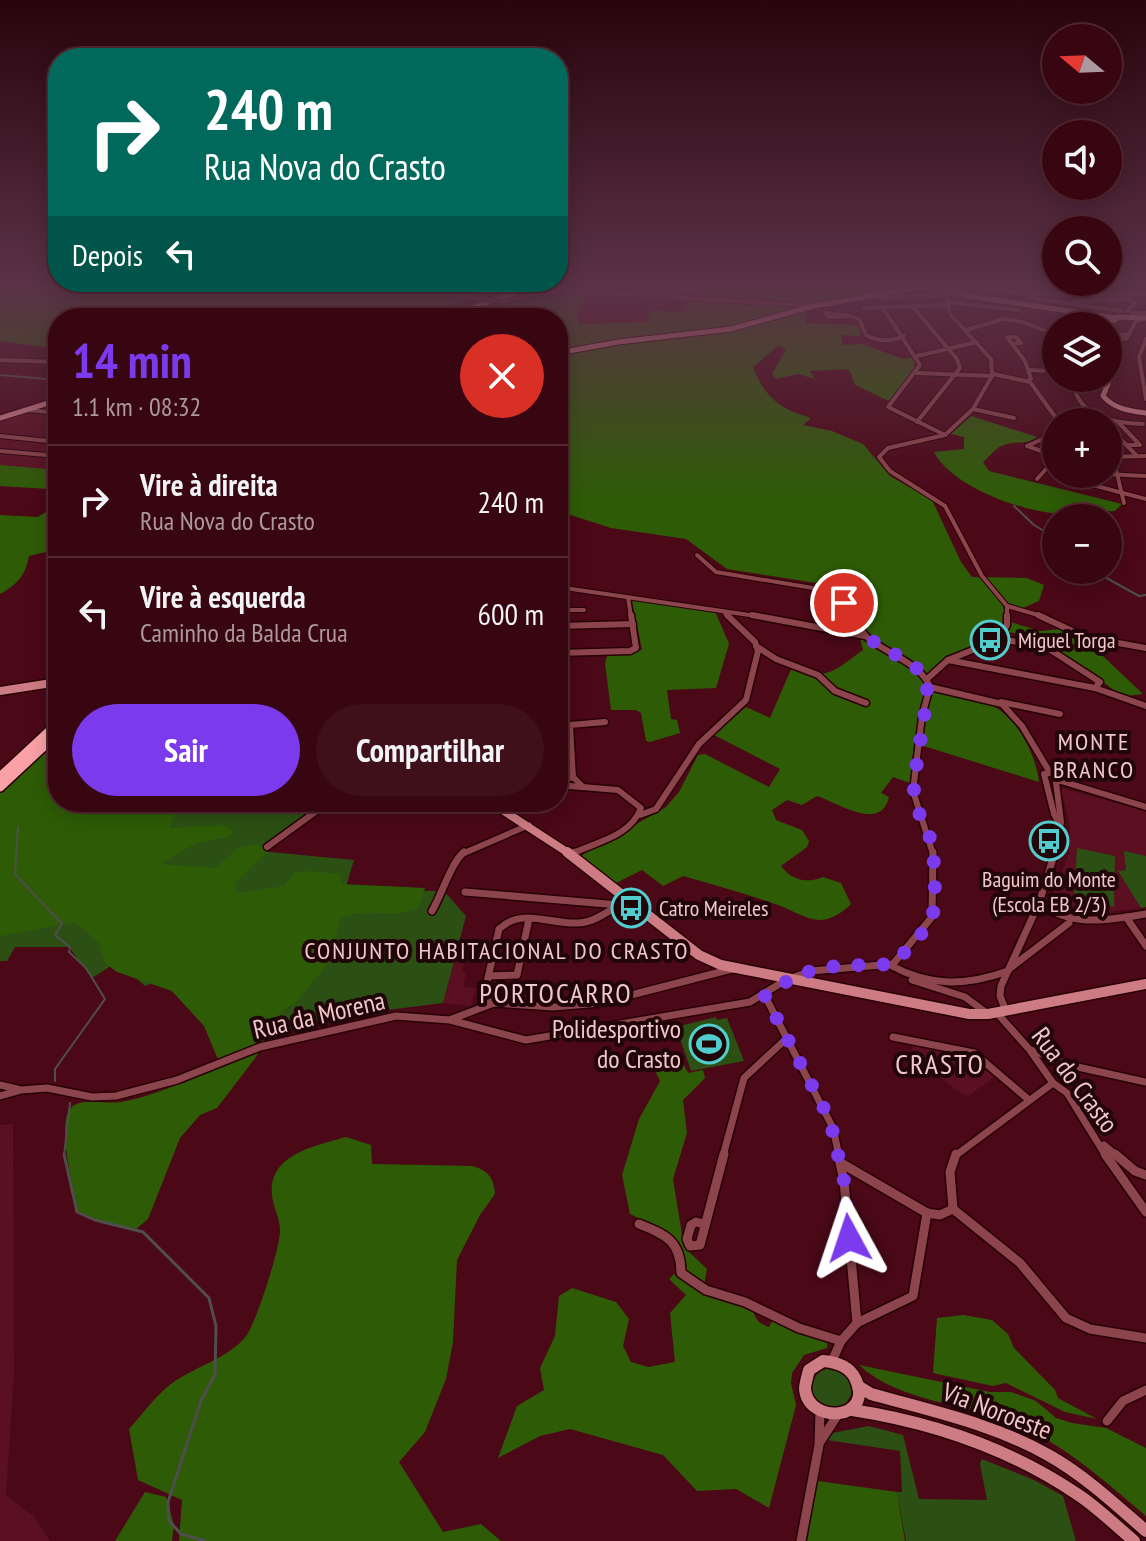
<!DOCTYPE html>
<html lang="pt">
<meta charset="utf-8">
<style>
body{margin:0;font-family:"PT Sans Narrow",sans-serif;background:#3f0f1a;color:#f1f3f6;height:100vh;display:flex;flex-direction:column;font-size:30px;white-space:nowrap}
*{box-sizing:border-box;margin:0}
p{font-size:26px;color:#ab999f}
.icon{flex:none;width:44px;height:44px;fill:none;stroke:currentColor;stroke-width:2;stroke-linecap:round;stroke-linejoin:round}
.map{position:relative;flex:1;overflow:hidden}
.side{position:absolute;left:48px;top:308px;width:520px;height:504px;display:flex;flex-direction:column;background:#380611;border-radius:32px;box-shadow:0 4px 20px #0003,0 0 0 2px #522731}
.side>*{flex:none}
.hud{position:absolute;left:48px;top:48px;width:520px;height:244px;border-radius:32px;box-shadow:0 4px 20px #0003,0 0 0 2px #522731;background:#00695c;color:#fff;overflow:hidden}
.needle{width:52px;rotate:289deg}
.tools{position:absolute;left:1042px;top:24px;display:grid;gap:16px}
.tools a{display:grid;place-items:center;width:80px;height:80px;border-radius:50%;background:#380611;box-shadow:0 4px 20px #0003,0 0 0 2px #522731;font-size:40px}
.pin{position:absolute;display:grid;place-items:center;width:68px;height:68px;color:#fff;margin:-34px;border:4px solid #fff;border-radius:50%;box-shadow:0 2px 8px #0007}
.me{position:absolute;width:88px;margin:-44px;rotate:355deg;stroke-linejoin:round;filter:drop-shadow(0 0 6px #0008)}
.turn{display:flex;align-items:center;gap:28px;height:168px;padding:0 24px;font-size:36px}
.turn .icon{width:104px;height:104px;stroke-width:2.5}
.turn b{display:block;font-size:56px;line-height:68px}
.then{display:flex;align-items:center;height:76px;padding:0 24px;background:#0003;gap:16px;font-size:30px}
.round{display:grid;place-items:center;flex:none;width:84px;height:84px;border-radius:42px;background:#3f0f1a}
.summary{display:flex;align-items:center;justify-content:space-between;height:136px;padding:0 24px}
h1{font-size:48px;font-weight:600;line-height:60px;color:#7c3aed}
.button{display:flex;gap:16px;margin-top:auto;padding:16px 24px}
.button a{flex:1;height:92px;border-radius:48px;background:#7c3aed;color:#fff;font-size:32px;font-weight:600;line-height:92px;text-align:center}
.button a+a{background:#3f0f1a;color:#f1f3f6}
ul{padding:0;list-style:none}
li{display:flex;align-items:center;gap:24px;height:112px;padding:0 24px;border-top:2px solid #522731}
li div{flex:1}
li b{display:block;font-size:30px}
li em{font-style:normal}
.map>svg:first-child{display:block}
.built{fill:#5a1021}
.green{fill:#2c5013}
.forest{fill:#2e5c06}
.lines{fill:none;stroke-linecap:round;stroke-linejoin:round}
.stream-far1{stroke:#4e4e4e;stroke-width:2}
.stream{stroke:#4e4e4e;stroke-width:3}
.minor-far3-casing{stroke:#280005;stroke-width:6}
.minor-far2-casing{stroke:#280005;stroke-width:9}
.minor-far1-casing{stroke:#280005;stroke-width:10}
.minor-casing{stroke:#280005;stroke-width:12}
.major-far3-casing{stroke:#280005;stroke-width:7}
.major-far2-casing{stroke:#280005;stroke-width:11}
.major-far1-casing{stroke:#280005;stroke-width:13}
.major-casing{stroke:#280005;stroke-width:15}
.highway-far1-casing{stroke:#280005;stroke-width:7}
.highway-casing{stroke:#280005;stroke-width:12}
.minor-far3{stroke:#8c454c;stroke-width:4}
.minor-far2{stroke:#8c454c;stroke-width:6}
.minor-far1{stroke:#8c454c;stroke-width:7}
.minor{stroke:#8c454c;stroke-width:9}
.major-far3{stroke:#cd7c83;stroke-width:5}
.major-far2{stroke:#cd7c83;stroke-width:8}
.major-far1{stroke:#cd7c83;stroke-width:10}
.major{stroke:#cd7c83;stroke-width:12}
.highway-far1{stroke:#f9a1a7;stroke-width:5}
.highway{stroke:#f9a1a7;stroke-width:9}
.minor-bridge-casing{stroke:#280005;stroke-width:6;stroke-linecap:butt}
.minor-bridge{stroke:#8c454c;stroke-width:4}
.route{stroke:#7c3aed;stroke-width:14;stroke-dasharray:0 25.2}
.labels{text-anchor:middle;stroke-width:8;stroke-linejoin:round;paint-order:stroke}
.poi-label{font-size:22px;fill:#f1c7c9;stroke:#200509;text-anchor:start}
.neighbourhood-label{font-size:24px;letter-spacing:2px;fill:#f1c7c9;stroke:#200509}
.near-street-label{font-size:26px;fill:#f1c7c9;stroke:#200509}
.near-poi-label{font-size:26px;fill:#f1c7c9;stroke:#200509;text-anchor:end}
.near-neighbourhood-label{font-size:28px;letter-spacing:2px;fill:#f1c7c9;stroke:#200509}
</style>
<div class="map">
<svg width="1146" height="1541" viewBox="0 0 1146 1541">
<rect width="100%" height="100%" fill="#4b0817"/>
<g class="built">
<polygon points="594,285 676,285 668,296 595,291"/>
<polygon points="588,293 664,298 660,311 652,311 646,322 578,324 577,316"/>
<polygon points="31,409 58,412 58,472 0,466 0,420"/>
<polygon points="1061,788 1146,811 1146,856 1125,852 1126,870 1119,871 1141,908 1071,917 1047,905 1046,896 1053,894 1069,854 1070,826"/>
<polygon points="451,962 464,963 462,972 466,972 463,987 476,988 471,1006 443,1003 450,979 447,978"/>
<polygon points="912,1043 966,1054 994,1077 967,1097 904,1052 912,1050"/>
<polygon points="13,1124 14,1373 6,1495 35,1518 50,1541 0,1541 0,1125"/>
</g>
<g class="green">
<polygon points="58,739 58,802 184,802 315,807 259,851 354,860 345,890 444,891 466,916 443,1003 324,1018 218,1055 206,1026 161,980 145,986 117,962 92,978 69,947 15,947 7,961 0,961 0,793"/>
<polygon points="1077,848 1115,856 1114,907 1074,898"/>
<polygon points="1124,851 1146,856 1146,907 1141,908 1118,871 1126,870"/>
<polygon points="716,1017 717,1020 727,1018 744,1061 691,1071 676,1027"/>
<circle cx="832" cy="1388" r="20"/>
<polygon points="869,1426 903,1435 919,1499 987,1500 980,1464 982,1459 1034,1480 1063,1496 1076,1541 906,1541 897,1492 902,1492 900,1451 827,1440 832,1433"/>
</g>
<g class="forest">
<polygon points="0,285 501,285 424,318 58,318 58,349 0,341"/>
<path d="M 676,285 L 908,285 L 852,298 L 806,303 L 806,323 L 858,325 L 861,336 L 841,335 L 843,345 L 863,344 L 903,359 L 915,357 L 914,372 L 889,401 L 855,385 L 849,369 L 810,371 L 815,379 L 798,374 L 776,379 L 772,374 L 786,350 L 779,345 L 753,367 C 765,398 780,409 811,418 L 803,425 L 832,431 L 863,444 L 890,476 L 932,500 L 961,562 L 972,577 L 1027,578 L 1044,585 L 1039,601 L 1023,608 L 1008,603 L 1003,607 L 1007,621 L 1040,631 L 1061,629 L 1087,641 L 1143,694 L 1127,696 L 1118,693 C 1083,668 1046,636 1002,631 L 999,637 C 976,647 919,659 926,691 C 946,695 970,697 989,704 C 1016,715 1036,754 1039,782 L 914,743 L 910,783 L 893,777 L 881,793 L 889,797 C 881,832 840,804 817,796 L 802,805 L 787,800 L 772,810 L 776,820 L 802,830 L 809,841 L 807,847 L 781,866 C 791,880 807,884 823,877 L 841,883 L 851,904 C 843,912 832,920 819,920 C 805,919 792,910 778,905 C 747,894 715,885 683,876 L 663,886 L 642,870 L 614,884 L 579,857 L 666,807 L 679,792 L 698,755 L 705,754 L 769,787 L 780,769 L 714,735 L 746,707 L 770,718 L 792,667 C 829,681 832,672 863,650 L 857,627 L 867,620 L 842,587 L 727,569 L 686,539 L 611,528 L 558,511 L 558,318 L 452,318 L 497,302 L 509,304 L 534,295 L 588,293 L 577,315 L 579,324 L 646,322 L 652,310 L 683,312 L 689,300 L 708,301 L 701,292 L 679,291 Z"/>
<path d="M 971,416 L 1037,437 C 1026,446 1017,440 1004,445 C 996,447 989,457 983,462 L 989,471 L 1122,504 L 1115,511 C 1104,512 1094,509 1084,509 C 1078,510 1072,514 1066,514 C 1027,514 953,488 934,452 L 964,449 L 964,437 L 951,434 Z"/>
<path d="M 0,465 L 58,470 L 58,549 L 29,556 C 25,576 18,584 0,594 L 0,515 L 38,517 L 52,508 L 55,494 L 49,489 L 0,486 Z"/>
<polygon points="632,600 715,611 729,644 716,688 667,690 671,719 677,720 680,733 650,742 646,741 641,713 636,710 611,710 605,663 608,653 642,650"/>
<path d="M 58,739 L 58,802 L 220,802 L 209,808 L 177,807 L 170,828 L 224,825 L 234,832 L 228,837 L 196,843 L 160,864 L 215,868 L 239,848 L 257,844 L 268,851 L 236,883 L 236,893 L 284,886 L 294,873 L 307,871 L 340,874 L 342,884 L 425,888 L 418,908 C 392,920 364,906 341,918 L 326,966 L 296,1002 L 281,1012 L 256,1057 L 217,1108 L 200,1115 L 180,1138 L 148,1219 L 136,1229 L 100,1221 L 78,1211 C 73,1187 59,1133 68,1112 C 76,1095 106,1105 121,1102 C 154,1096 191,1080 220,1064 L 204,1026 L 172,991 L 117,972 L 105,963 L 99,943 L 75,922 L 0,936 L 0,793 Z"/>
<path d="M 650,1060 L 683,1063 L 688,1073 L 703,1070 L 705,1078 L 683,1100 L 687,1133 L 673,1179 L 684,1247 L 707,1269 L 704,1285 L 684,1268 C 684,1232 657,1228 630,1214 L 622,1175 L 639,1119 L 660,1081 Z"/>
<path d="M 346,1137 L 371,1145 L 372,1164 L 472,1166 C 487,1170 494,1177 495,1194 L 480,1215 L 457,1260 L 453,1342 L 446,1379 L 425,1432 L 399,1462 L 443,1532 L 481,1524 L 501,1541 L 179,1541 L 182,1500 L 138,1480 L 129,1429 C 142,1415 155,1396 171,1384 C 193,1367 230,1358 247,1335 C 256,1322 281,1246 280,1230 C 280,1218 273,1207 272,1195 C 268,1154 316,1146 346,1137 Z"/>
<path d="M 674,1274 L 693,1287 L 729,1298 L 753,1310 C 755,1319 759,1324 769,1327 L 772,1321 L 828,1340 L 827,1348 L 804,1355 L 792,1373 L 791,1383 L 796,1405 L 769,1508 L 736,1489 L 697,1491 L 663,1455 L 570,1429 L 540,1436 L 498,1458 L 517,1406 L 544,1390 L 540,1368 L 555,1336 L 559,1296 L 572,1288 L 616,1302 L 629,1319 L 623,1346 L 631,1362 L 648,1367 L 675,1362 L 670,1313 L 686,1295 L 669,1279 Z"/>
<polygon points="963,1315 992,1320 1008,1334 1014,1348 1055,1390 1058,1398 1097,1419 1065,1412 1006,1383 993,1386 933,1373 937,1318"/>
<path d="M 859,1365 L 990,1392 L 1011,1392 L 1036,1401 L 1056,1418 L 1072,1423 L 1106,1428 L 1146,1448 L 1146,1516 C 1106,1482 1066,1446 1017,1424 C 967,1403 900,1403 859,1365 Z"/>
<polygon points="818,1481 897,1492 905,1541 807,1541"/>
<polygon points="145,1492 166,1497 174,1525 172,1541 115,1541"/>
</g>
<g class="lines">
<g class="stream-far1">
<polyline points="0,375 58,380"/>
<polyline points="1014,506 1034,525 1056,538"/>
<polyline points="1092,570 1139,596 1146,595"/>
<polyline points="18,827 15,874 62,924 55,935 70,947 69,952 86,968 105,999 55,1069 55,1081"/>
<polyline points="64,1156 70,1103"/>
</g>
<polyline class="stream" points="64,1154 77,1212 95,1220 143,1232 209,1298 216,1326 215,1374 201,1401 168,1502 169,1521 181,1534 205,1541"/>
<defs>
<g id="minor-far3">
<polyline points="948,288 945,293 950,314 991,359 992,376 973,409 945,435 888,448 879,457 890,471 945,506 982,576 1007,606 1007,617"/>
<polyline points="974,289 963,288 1047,295 1146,294"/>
<polyline points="879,298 959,294"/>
<polyline points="1030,298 1122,311"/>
<polyline points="1127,298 1135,304 1127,311"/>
<polyline points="502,302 540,293 573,291 814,306"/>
<polyline points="947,302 1018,310"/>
<polyline points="1072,302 1129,299"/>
<polyline points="912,306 957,359 960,368 917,422"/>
<polyline points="864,308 948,305"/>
<polyline points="883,308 920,365 888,407 945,435"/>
<polygon points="825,313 851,316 829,317"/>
<polyline points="1131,313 1146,313"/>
<path d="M 851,316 L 859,319 L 866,335 C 879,342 891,342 904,336"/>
<polyline points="966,330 1004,319 1023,322 1056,335"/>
<polygon points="1129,334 1126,339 1120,338 1121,335"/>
<polyline points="1129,334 1136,321 1142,320"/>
<polygon points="1007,337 1016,337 1021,343 1012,344"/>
<polyline points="1146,339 1139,357 1146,399"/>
<polyline points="1012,344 1025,361 1031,379 1028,381"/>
<polyline points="917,356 977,342"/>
<polyline points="0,360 58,362"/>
<polyline points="1030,370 1049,371 1051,376"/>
<polyline points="917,373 992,376"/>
<polyline points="993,374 1030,382 1059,422"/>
<path d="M 1082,378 L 1075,391 C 1085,419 1117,423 1143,424"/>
<polyline points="973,409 1014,418"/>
<polyline points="28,410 58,413"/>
<polyline points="1119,423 1140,445 1127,445"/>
<polyline points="1108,426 1137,456"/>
<polyline points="1056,433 1027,446 1056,456"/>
<polyline points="0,436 58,442"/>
<polyline points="0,451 58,456"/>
<polyline points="1108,457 1146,456"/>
<polyline points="1113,457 1124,503"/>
<polyline points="1104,474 1146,476"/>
<polyline points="1037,479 1056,458"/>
<polyline points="1085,483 1146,499"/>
<polyline points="697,555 716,572 813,588 851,607 856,617"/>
<polyline points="558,587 763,617"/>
<polyline points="628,597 631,617"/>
<polyline points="1007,606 1045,617"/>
<polyline points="558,610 584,610"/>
<polyline points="723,611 729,617"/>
</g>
<g id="minor-far2">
<polyline points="752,615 865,636"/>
<path d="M 855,615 C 858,623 862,633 868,638 C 887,654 921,663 930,687"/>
<polyline points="1038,615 1085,637 1146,648"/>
<polyline points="558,626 633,624"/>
<polyline points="1000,639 1007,625 1007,615"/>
<polyline points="1000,639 1046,647 1100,682 1095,688"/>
<polyline points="756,646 776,659 818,675 835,691 866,703"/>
<polyline points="558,653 630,651 636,648 631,615"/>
<polyline points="948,660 1095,688 1146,706"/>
<polyline points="927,679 948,660 1000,639"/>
<polyline points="930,687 1002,704 1022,726 1049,771"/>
<polyline points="930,687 922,716 913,791 933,854"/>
<polyline points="1001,702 1060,714"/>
<polyline points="558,735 571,744 573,777"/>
<polyline points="571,744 570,725 605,722"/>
<polyline points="1061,781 1146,807"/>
<polyline points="558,782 573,777 583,787"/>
<path d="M 558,785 L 618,790 L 641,808 C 630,837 596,842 571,854"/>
<polyline points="640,815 656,809 699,744 746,700 758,651 755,642 727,615"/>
<polyline points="1060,825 1054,814 1044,774 1055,772 1061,776 1061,781"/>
<polyline points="267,847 329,802"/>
<polyline points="462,854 529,825"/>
<polyline points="1054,854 1061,822 1056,782"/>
</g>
<g id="minor-far1">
<polyline points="570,854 575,852"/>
<polyline points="465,892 619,905"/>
<path d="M 1039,903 C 1073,928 1107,920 1146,914"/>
<path d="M 432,911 C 442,894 451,863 464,852"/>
<polyline points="1126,917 1146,946"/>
<path d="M 890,965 C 930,987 966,986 1008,971"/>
<polyline points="1009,969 1069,923"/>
<polyline points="489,976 517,975 529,919"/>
<polyline points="912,980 965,997 988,1014"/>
<polyline points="765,996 833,1128 839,1156"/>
<path d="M 494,1003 L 485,998 L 485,991 L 499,929 C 522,907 551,925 579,923 C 594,922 607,912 620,905"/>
<polyline points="1006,1011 1000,996 1001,986 1039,903 1055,852"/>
<polyline points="997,1013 1029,1049 1053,1083 1067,1093 1106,1156"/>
<polyline points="452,1019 494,1003 553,1007 600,1003 732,969"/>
<polyline points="893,1037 974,1053 1029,1100"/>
<polyline points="1031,1050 1073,1066 1146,1082"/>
<polyline points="0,1085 21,1090 47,1088 92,1097 116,1096 177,1080 260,1047 396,1016 450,1020 526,1040 750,1002 786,980 811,971 893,964 932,917 933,852"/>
<polyline points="0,1096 18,1091"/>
<polyline points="1104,1145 1117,1156"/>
<polyline points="723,1156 744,1078 787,1038"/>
<polyline points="955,1156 1053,1083"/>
</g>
<g id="minor">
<polyline points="1105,1154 1146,1212"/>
<polyline points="1115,1154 1135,1171 1146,1175"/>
<polyline points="841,1163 927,1213"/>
<polyline points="953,1209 1020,1263 1066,1318 1090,1329 1146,1338"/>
<path d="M 639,1224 C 666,1235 681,1241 681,1273 L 706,1290 L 745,1302 L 799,1328 L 841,1341"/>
<polyline points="704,1224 696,1222 691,1225 687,1239 690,1246 700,1245 724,1154"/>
<polyline points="857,1323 913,1296 927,1213 940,1215 953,1209 950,1172 956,1154"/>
<polyline points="832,1361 841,1341 857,1323 844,1181 838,1154"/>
<polyline points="1107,1421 1123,1401 1146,1390"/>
<polyline points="820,1442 837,1416"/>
<polyline points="801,1541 819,1445 820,1410"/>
</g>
<g id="major-far3">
<polyline points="939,285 968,296 1116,318"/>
<polyline points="1117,317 1146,318"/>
<polyline points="1103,326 1116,319"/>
<polyline points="558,353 618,342 731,329 814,306 933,285"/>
<path d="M 1108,364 L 1111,376 L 1103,396 C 1114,409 1130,411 1146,413"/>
<polyline points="0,418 58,400"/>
</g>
<g id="major-far2">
<polyline points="0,691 58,682"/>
<polyline points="490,802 570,854"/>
</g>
<polyline id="major-far1" points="567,852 699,955 721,965 969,1014 988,1014 1146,984"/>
<g id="major">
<path d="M 823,1361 C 835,1362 849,1366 855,1378 C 876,1421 808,1425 805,1389 C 805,1383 808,1375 809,1370 Z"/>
<path d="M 858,1386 L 871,1394 C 932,1411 994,1424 1050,1456 C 1085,1476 1115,1504 1146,1531"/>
<path d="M 852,1410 C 931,1422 1010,1449 1077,1494 C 1097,1507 1115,1525 1134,1541"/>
</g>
<polyline id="highway-far1" points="443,318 538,285"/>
<g id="highway">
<polyline points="0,777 58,723"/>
<polyline points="0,787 58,733"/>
</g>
</defs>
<use href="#minor-far3" class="minor-far3-casing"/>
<use href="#minor-far2" class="minor-far2-casing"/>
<use href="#minor-far1" class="minor-far1-casing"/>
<use href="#minor" class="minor-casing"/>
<use href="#major-far3" class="major-far3-casing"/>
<use href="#major-far2" class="major-far2-casing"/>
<use href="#major-far1" class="major-far1-casing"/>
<use href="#major" class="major-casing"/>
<use href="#highway-far1" class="highway-far1-casing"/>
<use href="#highway" class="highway-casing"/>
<use href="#minor-far3" class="minor-far3"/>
<use href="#minor-far2" class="minor-far2"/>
<use href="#minor-far1" class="minor-far1"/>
<use href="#minor" class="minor"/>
<use href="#major-far3" class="major-far3"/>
<use href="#major-far2" class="major-far2"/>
<use href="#major-far1" class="major-far1"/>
<use href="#major" class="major"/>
<use href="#highway-far1" class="highway-far1"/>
<use href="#highway" class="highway"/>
<defs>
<polyline id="minor-bridge" points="470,297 502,302"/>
</defs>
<use href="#minor-bridge" class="minor-bridge-casing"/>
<use href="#minor-bridge" class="minor-bridge"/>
</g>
<linearGradient id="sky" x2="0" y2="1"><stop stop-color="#29040d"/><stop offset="0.57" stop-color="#5b3247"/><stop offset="1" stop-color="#5b3247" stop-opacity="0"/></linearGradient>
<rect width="1146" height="501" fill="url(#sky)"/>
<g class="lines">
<path class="route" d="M 844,603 L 853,610 C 858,649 907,650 926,679 C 932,688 913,772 914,792 C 915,809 924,822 930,838 C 935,853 937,903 932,917 C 927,931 903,954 893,964 C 837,967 812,960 765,996 L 830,1120 L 844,1181 L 849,1238"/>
</g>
<defs>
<symbol id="bus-ring" viewBox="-11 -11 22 22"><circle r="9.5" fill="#200509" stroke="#52cdcd" stroke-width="1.5"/><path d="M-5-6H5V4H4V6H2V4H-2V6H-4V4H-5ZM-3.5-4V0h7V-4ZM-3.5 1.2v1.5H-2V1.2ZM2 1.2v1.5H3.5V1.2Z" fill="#52cdcd"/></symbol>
<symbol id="stadium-ring" viewBox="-11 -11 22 22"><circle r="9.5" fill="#200509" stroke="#52cdcd" stroke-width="1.5"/><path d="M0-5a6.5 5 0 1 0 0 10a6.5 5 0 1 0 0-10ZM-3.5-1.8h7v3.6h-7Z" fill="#52cdcd"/></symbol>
</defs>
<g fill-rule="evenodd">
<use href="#bus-ring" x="968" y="618" width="44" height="44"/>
<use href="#bus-ring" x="1027" y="819" width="44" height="44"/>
<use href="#bus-ring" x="609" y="886" width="44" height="44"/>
<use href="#stadium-ring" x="687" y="1022" width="44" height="44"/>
</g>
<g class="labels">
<g class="poi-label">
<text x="1018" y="648">Miguel Torga</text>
<text x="1049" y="887" text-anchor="middle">Baguim do Monte<tspan x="1049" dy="25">(Escola EB 2/3)</tspan></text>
<text x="659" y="916">Catro Meireles</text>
</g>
<g class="neighbourhood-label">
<text x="1094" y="750">MONTE<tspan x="1094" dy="28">BRANCO</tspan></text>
<text x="497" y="959">CONJUNTO HABITACIONAL DO CRASTO</text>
</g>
<g class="near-street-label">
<text transform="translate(319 1015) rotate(-13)" y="9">Rua da Morena</text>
<text transform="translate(1075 1080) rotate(53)" y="9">Rua do Crasto</text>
<text transform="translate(997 1411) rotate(21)" y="9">Via Noroeste</text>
</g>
<g class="near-poi-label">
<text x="681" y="1038">Polidesportivo<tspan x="681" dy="30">do Crasto</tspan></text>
</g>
<g class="near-neighbourhood-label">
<text x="556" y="1003">PORTOCARRO</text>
<text x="940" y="1074">CRASTO</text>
</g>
</g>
</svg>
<div class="tools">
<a><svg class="needle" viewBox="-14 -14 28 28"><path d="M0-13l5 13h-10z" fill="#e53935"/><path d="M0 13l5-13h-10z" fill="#ab999f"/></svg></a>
<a><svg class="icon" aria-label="sound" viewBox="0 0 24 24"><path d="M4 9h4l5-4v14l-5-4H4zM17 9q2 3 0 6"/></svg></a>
<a><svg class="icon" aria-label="search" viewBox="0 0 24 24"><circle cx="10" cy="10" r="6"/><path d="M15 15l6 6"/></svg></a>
<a><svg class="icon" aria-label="layers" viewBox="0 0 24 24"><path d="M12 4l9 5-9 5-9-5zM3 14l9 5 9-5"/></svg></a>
<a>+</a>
<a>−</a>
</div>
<div class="pin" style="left:844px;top:603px;background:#d93025"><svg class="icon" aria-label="arrive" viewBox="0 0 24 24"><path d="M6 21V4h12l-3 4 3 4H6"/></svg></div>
<svg class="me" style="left:849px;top:1238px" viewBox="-20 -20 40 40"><path d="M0-17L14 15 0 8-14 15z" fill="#7c3aed" stroke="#fff" stroke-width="4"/></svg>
<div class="hud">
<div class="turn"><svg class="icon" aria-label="right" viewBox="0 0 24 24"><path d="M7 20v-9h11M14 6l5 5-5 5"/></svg><div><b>240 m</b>Rua Nova do Crasto</div></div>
<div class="then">Depois<svg class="icon" aria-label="left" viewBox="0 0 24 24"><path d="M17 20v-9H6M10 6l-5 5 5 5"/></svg></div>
</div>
<section class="side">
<div class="summary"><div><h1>14 min</h1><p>1.1 km · 08:32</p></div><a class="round" style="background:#d93025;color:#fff"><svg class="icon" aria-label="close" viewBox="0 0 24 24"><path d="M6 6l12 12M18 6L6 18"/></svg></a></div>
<ul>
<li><svg class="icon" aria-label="right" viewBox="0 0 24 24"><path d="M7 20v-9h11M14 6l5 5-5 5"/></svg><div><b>Vire à direita</b><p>Rua Nova do Crasto</p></div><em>240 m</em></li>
<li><svg class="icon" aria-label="left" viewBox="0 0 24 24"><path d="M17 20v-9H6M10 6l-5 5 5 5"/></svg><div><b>Vire à esquerda</b><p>Caminho da Balda Crua</p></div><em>600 m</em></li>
</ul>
<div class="button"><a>Sair</a><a>Compartilhar</a></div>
</section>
</div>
